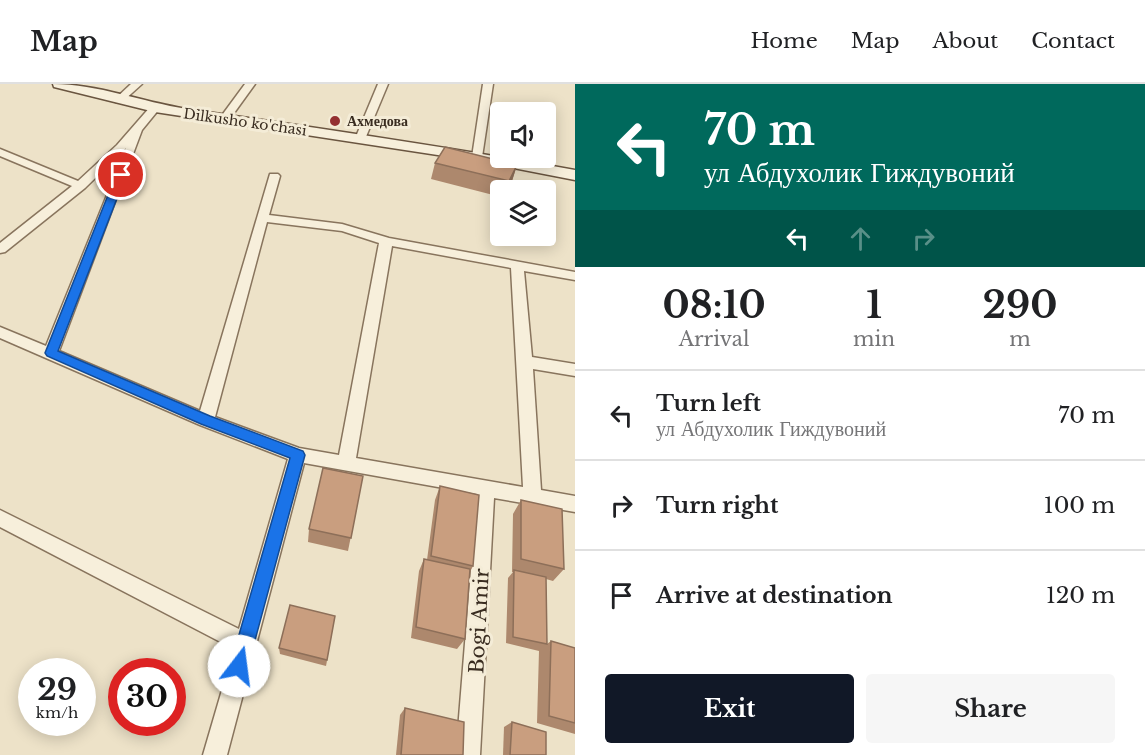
<!DOCTYPE html>
<meta charset="utf-8">
<style>
body{margin:0;font-family:"Libre Baskerville",serif;background:#f6f6f6;color:#202124;height:100vh;display:flex;flex-direction:column;font-size:22px;white-space:nowrap}
*{box-sizing:border-box;margin:0}
p{font-size:20px;color:#757577}
.icon{flex:none;width:33px;height:33px;fill:none;stroke:currentColor;stroke-width:2;stroke-linecap:round;stroke-linejoin:round}
.map{position:relative;flex:1;overflow:hidden}
.details{display:flex;flex-direction:column;background:#fff;width:570px}
.details>*{flex:none}
.guide{background:#00695c;color:#fff;overflow:hidden}
.tools{position:absolute;left:490px;top:18px;display:grid;gap:12px}
.tools a{display:grid;place-items:center;width:66px;height:66px;border-radius:6px;background:#fff;box-shadow:0 3px 15px #0003;font-size:30px}
.speed{position:absolute;left:18px;top:574px;display:flex;gap:12px;font-size:30px;font-weight:700;text-align:center}
.speed>*{display:grid;place-content:center;width:78px;height:78px;border-radius:50%;background:#fff;box-shadow:0 3px 15px #0003;line-height:1}
.speed small{font-size:15px;font-weight:400}
.speed .limit{border:9px solid #d22;background:#fff;color:#111}
.pin{position:absolute;display:grid;place-items:center;width:51px;height:51px;color:#fff;margin:-26px;border:3px solid #fff;border-radius:50%;box-shadow:0 2px 6px #0007}
.me{position:absolute;width:66px;margin:-33px;rotate:15deg;stroke-linejoin:round;filter:drop-shadow(0 0 4px #0008)}
.turn{display:flex;align-items:center;gap:21px;height:126px;padding:0 30px;font-size:27px}
.turn .icon{width:78px;height:78px;stroke-width:2.5}
.turn b{display:block;font-size:42px;line-height:51px}
.lanes{display:flex;align-items:center;height:57px;padding:0 30px;background:#0003;justify-content:center;gap:30px;direction:ltr}
.lanes .off{opacity:.35}
.eta{display:flex;justify-content:space-evenly;align-items:center;height:102px;text-align:center}
.eta b{font-size:36px;font-weight:700;line-height:42px}
.cta{display:flex;gap:12px;margin-top:auto;padding:12px 30px}
.cta a{flex:1;height:69px;border-radius:6px;background:#111827;color:#fff;font-size:24px;font-weight:700;line-height:69px;text-align:center}
.cta a+a{background:#f6f6f6;color:#202124}
ul{padding:0;list-style:none}
li{display:flex;align-items:center;gap:18px;height:90px;padding:0 30px;border-top:2px solid #e0e0e0}
li div{flex:1}
li b{display:block;font-size:22px}
li em{font-style:normal}
header{display:flex;align-items:center;gap:36px;box-sizing:border-box;height:84px;padding:0 30px;background:#fff;border-bottom:2px solid #e0e0e0}
header strong{font-size:28px}
nav{display:flex;gap:33px;margin-inline-start:auto;font-size:21px}
main{display:flex;flex:1;min-height:0}
.map>svg:first-child{display:block}
.lines{fill:none;stroke-linecap:round;stroke-linejoin:round}
.street-casing{stroke:#88745d;stroke-width:3}
.secondary-casing{stroke:#6a5540;stroke-width:3}
.street{fill:#f7efdb;fill-rule:evenodd}
.secondary{fill:#f7efdb;fill-rule:evenodd}
.wall{fill:#ad886d}
.shaded-wall{fill:#8d6f59}
.building{fill:#c99e7f;stroke:#8d6f59;stroke-width:1.5}
.route{fill:#1a73e8;stroke:#114b97;stroke-width:1.5}
.poi-dot{fill:#943031;stroke:#f4ecd7;stroke-width:2}
.labels{text-anchor:middle;stroke-width:6;stroke-linejoin:round;paint-order:stroke}
.far-poi-label{font-size:14px;font-weight:bold;fill:#392c20;stroke:#f4ecd7;text-anchor:start}
.far-street-label{font-size:14px;fill:#392c20;stroke:#f4ecd7}
.near-street-label{font-size:20px;fill:#392c20;stroke:#f4ecd7}
</style>
<header>
<strong>Map</strong>
<nav><a>Home</a><a>Map</a><a>About</a><a>Contact</a></nav>
</header>
<main>
<div class="map">
<svg width="575" height="671" viewBox="0 0 575 671">
<rect width="100%" height="100%" fill="#ede2c8"/>
<g class="lines">
<defs>
<g id="street">
<polygon points="131,0 142,0 122,18 116,18 116,14"/>
<polygon points="245,0 255,0 229,36 221,36 220,34"/>
<polygon points="378,0 388,0 365,55 364,57 356,57 355,55"/>
<polygon points="483,0 493,0 482,73 477,76 472,73"/>
<path d="M 151,22 L 160,24 L 142,46 L 59,267 L 200,327 L 270,90 L 278,90 L 280,92 L 269,131 L 342,140 L 389,154 L 575,188 L 575,196 L 524,187 L 532,273 L 575,280 L 575,292 L 533,285 L 541,406 L 575,412 L 575,428 L 494,414 L 480,671 L 456,671 L 477,410 L 304,379 L 227,671 L 203,671 L 234,565 L 0,443 L 0,426 L 239,545 L 288,375 L 200,341 L 0,254 L 0,243 L 46,262 L 126,64 L 85,104 L 5,168 L 0,169 L 0,159 L 72,102 L 0,72 L 0,65 L 78,97 L 117,61 ZM 267,138 L 342,147 L 379,159 L 339,371 L 299,364 L 215,333 ZM 392,162 L 511,184 L 523,403 L 356,374 Z"/>
</g>
<path id="secondary" d="M 53,0 C 98,0 142,18 187,25 C 317,44 447,63 575,86 L 575,96 L 477,77 L 155,28 L 54,3 Z"/>
</defs>
<use href="#street" class="street-casing"/>
<use href="#secondary" class="secondary-casing"/>
<use href="#street" class="street"/>
<use href="#secondary" class="secondary"/>
</g>
<g class="wall">
<polygon points="435,79 517,81 512,97 507,106 501,106 501,113 431,95"/>
<polygon points="363,392 348,467 308,458 309,445"/>
<polygon points="440,402 473,482 470,488 465,555 457,565 411,554 419,487 424,475 427,476 435,416"/>
<polygon points="521,416 564,485 553,497 546,495 547,560 551,557 575,564 575,650 537,639 539,567 506,559 508,494 513,488 512,488 513,430"/>
<polygon points="335,532 326,582 280,570 279,564"/>
<polygon points="405,624 463,671 396,671 400,631"/>
<polygon points="512,638 546,671 503,671 504,643"/>
</g>
<polygon class="shaded-wall" points="517,81 512,97 507,106 506,106 509,97"/>
<g class="building">
<polygon points="445,63 517,81 509,97 435,79"/>
<polygon points="323,384 363,392 351,454 309,445"/>
<polygon points="440,402 479,411 473,482 431,472"/>
<polygon points="521,416 562,425 564,485 521,475"/>
<polygon points="424,475 470,485 465,555 416,543"/>
<polygon points="514,486 546,493 547,560 513,553"/>
<polygon points="290,521 335,532 327,576 279,564"/>
<polygon points="551,557 575,564 575,639 549,632"/>
<polygon points="405,624 464,638 463,671 401,671"/>
<polygon points="512,638 546,648 546,671 510,671"/>
</g>
<polygon class="route" points="121,88 126,91 58,267 210,332 303,367 305,371 248,582 245,588 239,591 233,588 230,582 290,374 201,340 47,272 45,269 116,91"/>
<circle class="poi-dot" cx="335" cy="37" r="6"/>
<g class="labels">
<g class="far-poi-label">
<text x="347" y="42">Ахмедова</text>
</g>
<g class="far-street-label">
<text transform="translate(245 38) rotate(8)" y="5">Dilkusho ko'chasi</text>
</g>
<g class="near-street-label">
<text transform="translate(479 537) rotate(-87)" y="7">Bogi Amir</text>
</g>
</g>
</svg>
<div class="tools">
<a><svg class="icon" aria-label="sound" viewBox="0 0 24 24"><path d="M4 9h4l5-4v14l-5-4H4zM17 9q2 3 0 6"/></svg></a>
<a><svg class="icon" aria-label="layers" viewBox="0 0 24 24"><path d="M12 4l9 5-9 5-9-5zM3 14l9 5 9-5"/></svg></a>
</div>
<div class="speed"><div>29<small>km/h</small></div><div class="limit">30</div></div>
<div class="pin" style="left:121px;top:91px;background:#d93025"><svg class="icon" aria-label="arrive" viewBox="0 0 24 24"><path d="M6 21V4h12l-3 4 3 4H6"/></svg></div>
<svg class="me" style="left:239px;top:582px" viewBox="-20 -20 40 40"><circle r="19" fill="#fff"/><path d="M0-13L10 11 0 6-10 11z" fill="#1a73e8"/></svg>
</div>
<section class="details">
<div class="guide">
<div class="turn"><svg class="icon" aria-label="left" viewBox="0 0 24 24"><path d="M17 20v-9H6M10 6l-5 5 5 5"/></svg><div><b>70 m</b>ул Абдухолик Гиждувоний</div></div>
<div class="lanes"><svg class="icon" aria-label="left" viewBox="0 0 24 24"><path d="M17 20v-9H6M10 6l-5 5 5 5"/></svg><svg class="icon off" aria-label="ahead" viewBox="0 0 24 24"><path d="M12 20V5M6 11l6-6 6 6"/></svg><svg class="icon off" aria-label="right" viewBox="0 0 24 24"><path d="M7 20v-9h11M14 6l5 5-5 5"/></svg></div>
</div>
<div class="eta">
<div><b>08:10</b><p>Arrival</p></div>
<div><b>1</b><p>min</p></div>
<div><b>290</b><p>m</p></div>
</div>
<ul>
<li><svg class="icon" aria-label="left" viewBox="0 0 24 24"><path d="M17 20v-9H6M10 6l-5 5 5 5"/></svg><div><b>Turn left</b><p>ул Абдухолик Гиждувоний</p></div><em>70 m</em></li>
<li><svg class="icon" aria-label="right" viewBox="0 0 24 24"><path d="M7 20v-9h11M14 6l5 5-5 5"/></svg><div><b>Turn right</b></div><em>100 m</em></li>
<li><svg class="icon" aria-label="arrive" viewBox="0 0 24 24"><path d="M6 21V4h12l-3 4 3 4H6"/></svg><div><b>Arrive at destination</b></div><em>120 m</em></li>
</ul>
<div class="cta"><a>Exit</a><a>Share</a></div>
</section>
</main>
